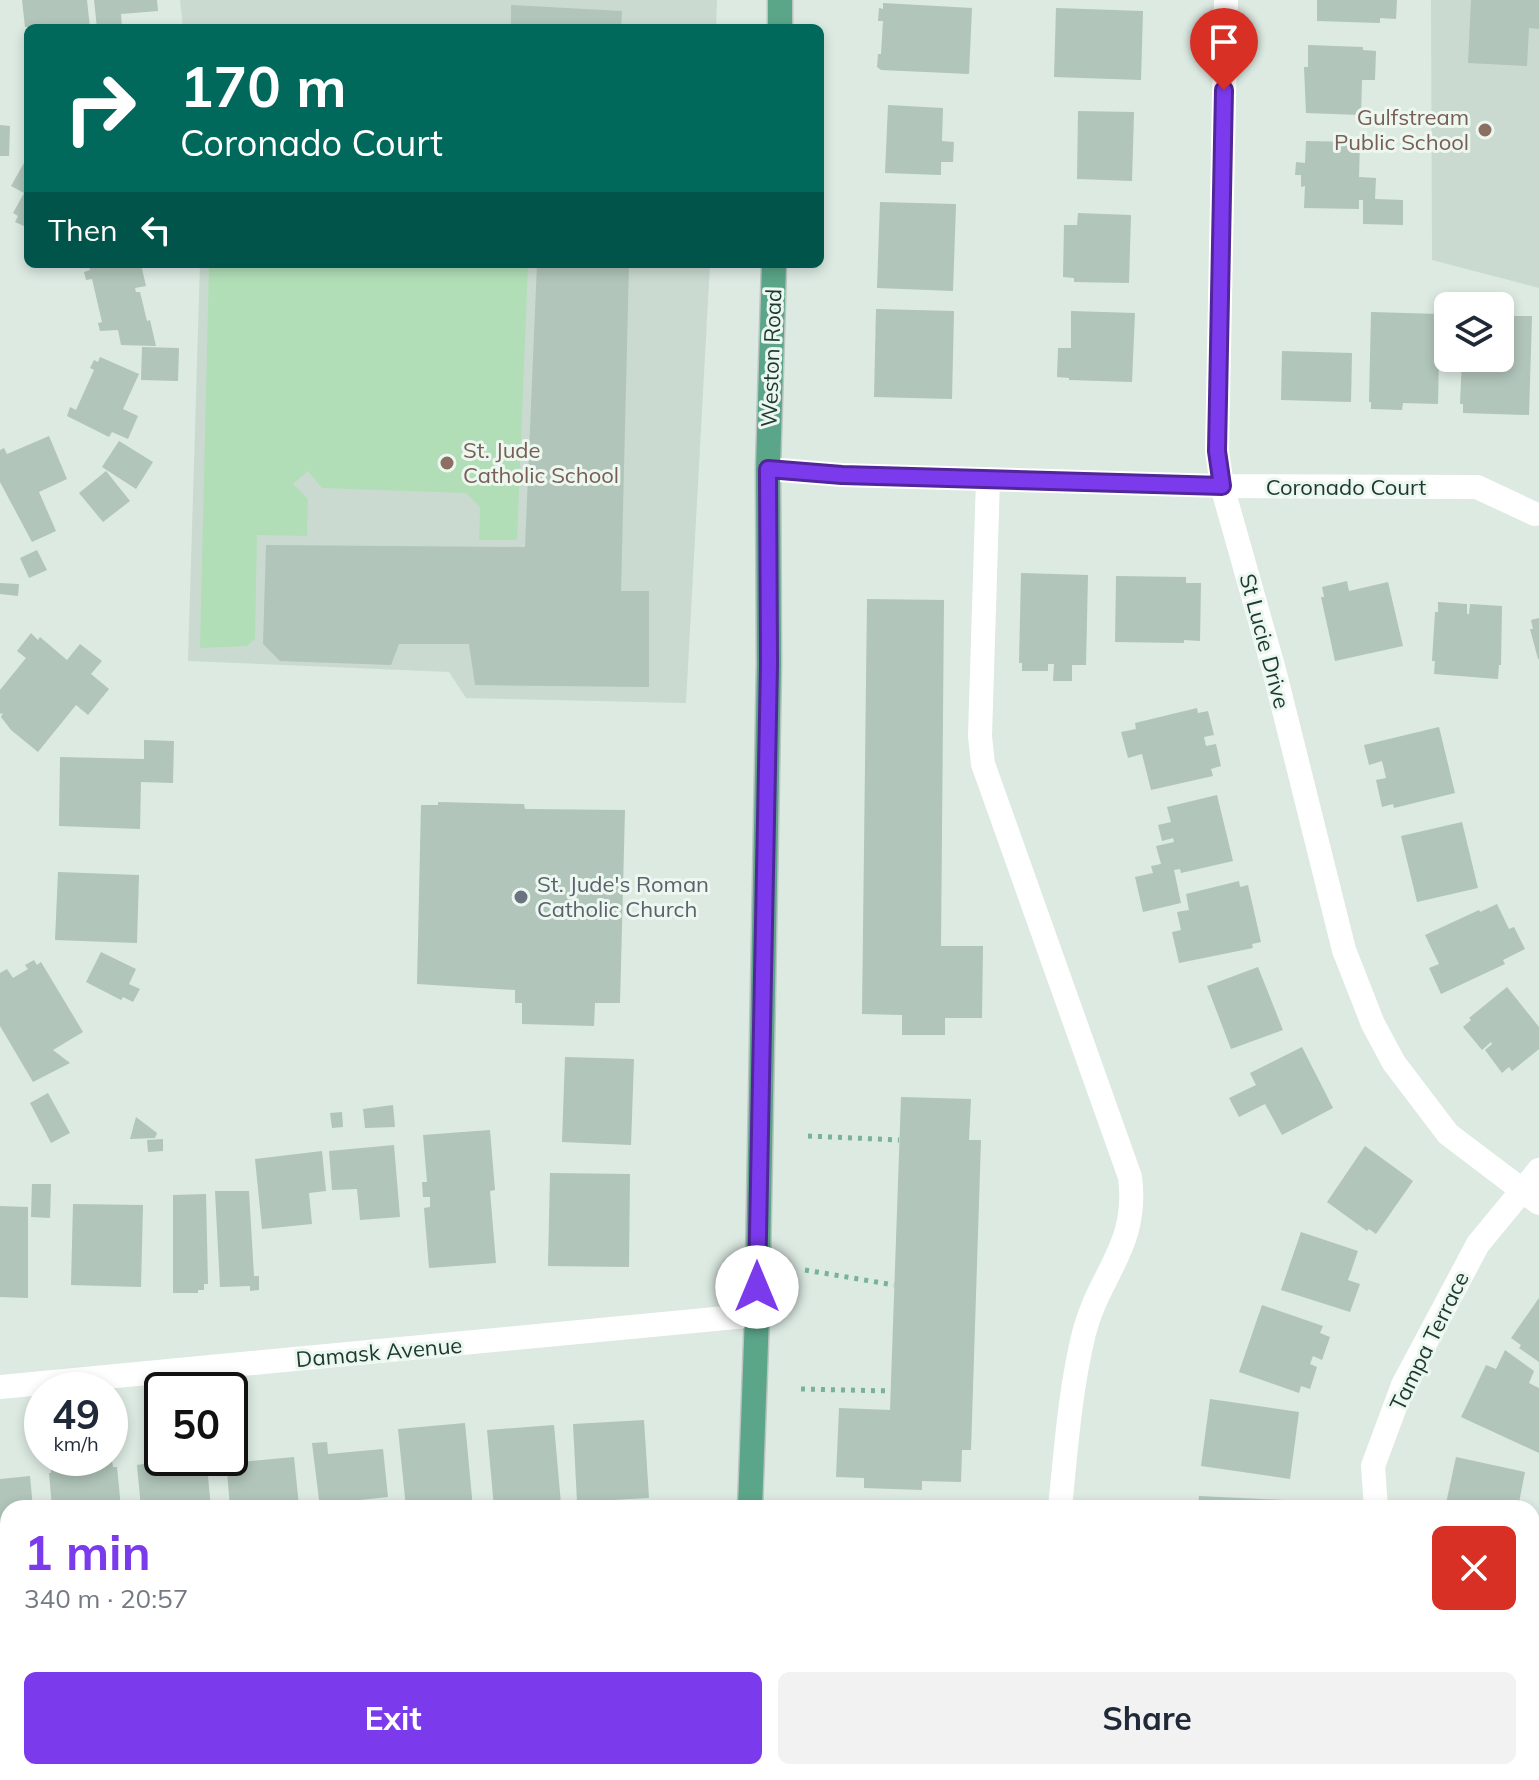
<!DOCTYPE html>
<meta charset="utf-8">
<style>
body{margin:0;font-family:Mulish,sans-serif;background:#f2f2f3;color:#1f2937;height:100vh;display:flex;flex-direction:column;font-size:30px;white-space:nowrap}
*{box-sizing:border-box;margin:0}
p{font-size:26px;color:#747a83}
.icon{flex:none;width:44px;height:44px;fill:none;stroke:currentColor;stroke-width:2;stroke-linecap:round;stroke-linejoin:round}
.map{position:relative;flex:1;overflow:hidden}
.side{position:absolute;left:0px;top:1500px;width:1540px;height:280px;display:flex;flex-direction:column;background:#fff;border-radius:24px 24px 0 0;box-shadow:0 4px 12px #0003}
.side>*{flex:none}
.guide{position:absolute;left:24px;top:24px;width:800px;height:244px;border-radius:12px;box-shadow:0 4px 12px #0003;background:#00695c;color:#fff;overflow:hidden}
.buttons{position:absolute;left:1434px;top:292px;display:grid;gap:16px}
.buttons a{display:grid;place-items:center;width:80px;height:80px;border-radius:12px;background:#fff;box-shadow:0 4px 12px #0003;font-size:40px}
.speed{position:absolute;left:24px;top:1372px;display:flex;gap:16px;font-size:40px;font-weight:700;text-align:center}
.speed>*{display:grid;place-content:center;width:104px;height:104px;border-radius:50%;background:#fff;box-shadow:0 4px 12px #0003;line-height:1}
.speed small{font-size:20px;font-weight:400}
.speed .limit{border:4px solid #111;border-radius:12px;background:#fff;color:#111}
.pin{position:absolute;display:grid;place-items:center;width:68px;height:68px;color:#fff;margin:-82px -34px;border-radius:50% 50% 50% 0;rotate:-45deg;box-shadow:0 0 8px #0007}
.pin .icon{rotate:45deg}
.me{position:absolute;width:88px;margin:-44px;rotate:0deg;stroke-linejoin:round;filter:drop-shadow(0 0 6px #0008)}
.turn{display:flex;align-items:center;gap:28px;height:168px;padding:0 24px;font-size:36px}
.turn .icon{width:104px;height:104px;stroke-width:2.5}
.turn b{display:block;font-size:56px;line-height:68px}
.then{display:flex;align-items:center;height:76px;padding:0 24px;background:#0003;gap:16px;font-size:30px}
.round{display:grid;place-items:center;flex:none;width:84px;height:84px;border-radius:12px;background:#f2f2f3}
.headline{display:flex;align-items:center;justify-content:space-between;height:136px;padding:0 24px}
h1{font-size:48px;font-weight:700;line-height:60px;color:#7c3aed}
.action{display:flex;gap:16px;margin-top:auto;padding:16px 24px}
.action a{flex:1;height:92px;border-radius:12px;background:#7c3aed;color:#fff;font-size:32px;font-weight:700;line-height:92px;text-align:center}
.action a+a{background:#f2f2f3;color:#1f2937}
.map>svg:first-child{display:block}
.built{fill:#cadad0}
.green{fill:#b1deb7}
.building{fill:#b1c5ba}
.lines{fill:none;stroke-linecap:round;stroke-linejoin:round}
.major-casing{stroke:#bbc4c0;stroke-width:27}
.path{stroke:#78b298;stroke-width:5;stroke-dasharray:4 6;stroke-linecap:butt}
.minor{stroke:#fff;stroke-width:24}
.major{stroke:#5ba588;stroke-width:24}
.route-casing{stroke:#51269a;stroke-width:20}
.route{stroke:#7c3aed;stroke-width:14}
.education-dot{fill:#8d6e63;stroke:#ecf7f0;stroke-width:3}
.worship-dot{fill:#6b7280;stroke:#ecf7f0;stroke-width:3}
.labels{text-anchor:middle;stroke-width:6;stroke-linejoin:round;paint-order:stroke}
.education-label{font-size:22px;fill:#785e54;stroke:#ecf7f0;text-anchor:end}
.street-label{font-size:22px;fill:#1c3a2e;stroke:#ecf7f0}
.worship-label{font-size:22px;fill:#5b616d;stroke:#ecf7f0;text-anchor:start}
</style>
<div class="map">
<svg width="1539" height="1780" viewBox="0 0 1539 1780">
<rect width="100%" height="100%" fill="#dceae2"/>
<g class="built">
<polygon points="180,0 717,0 716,28 183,28"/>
<polygon points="1431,0 1539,0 1539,288 1432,260"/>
<polygon points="200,264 710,264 686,703 466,698 449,672 188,661"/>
</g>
<g class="green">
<polygon points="209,264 528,264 517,540 479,540 480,507 466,493 322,488 308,471 293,484 308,499 307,536 257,535 255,639 247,646 200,648"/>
<polygon points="789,1772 1171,1772 1179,1780 789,1780"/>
</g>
<g class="building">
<polygon points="22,0 87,0 90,28 25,27"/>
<polygon points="94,0 157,0 158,11 121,14 122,28 97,28"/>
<polygon points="1317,0 1397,0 1396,19 1380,18 1380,23 1317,21"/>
<polygon points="1471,0 1539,0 1539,29 1529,28 1527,66 1468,63"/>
<polygon points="883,3 972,8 969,74 881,70 877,67 878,54 881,54 883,21 878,21 879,8 883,9"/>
<polygon points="511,5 622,11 621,28 511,28"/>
<polygon points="1056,8 1143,11 1141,80 1054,77"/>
<polygon points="1308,45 1363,47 1363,50 1376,51 1375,80 1362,80 1361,115 1306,113 1304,67 1308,67"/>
<polygon points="888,105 943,108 942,141 954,142 953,162 941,162 941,175 885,173"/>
<polygon points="1078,111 1134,112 1132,181 1077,179"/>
<polygon points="0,125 10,126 9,156 0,156"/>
<polygon points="1306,141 1360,142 1359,177 1376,178 1375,199 1403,200 1403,225 1363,224 1363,200 1359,200 1359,209 1304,208 1305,186 1301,187 1301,175 1295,175 1296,162 1305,163"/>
<polygon points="25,161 28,162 28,223 26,227 15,222 18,216 13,213 24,193 11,186"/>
<polygon points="880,202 956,204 953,291 877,288"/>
<polygon points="1078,213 1131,215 1129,283 1074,282 1074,278 1063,277 1064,225 1077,225"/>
<polygon points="94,264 141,264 146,286 135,288 136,292 140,292 147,321 150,320 156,346 121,345 118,330 100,331 98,323 102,322 92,279 86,280 84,272 90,270 89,265"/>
<polygon points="537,264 629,264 621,591 649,591 649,687 475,685 469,644 399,644 391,665 280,661 263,644 266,545 525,547"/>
<polygon points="876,309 954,311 952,399 874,397"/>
<polygon points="1071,311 1135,313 1132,382 1069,380 1069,378 1057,377 1058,348 1071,348"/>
<polygon points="1371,312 1440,314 1438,404 1403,403 1402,410 1371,409 1371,402 1369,402"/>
<polygon points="1500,316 1532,316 1529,415 1463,413 1463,404 1460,404 1462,358 1500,358"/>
<polygon points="142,347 179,348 178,381 141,380"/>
<polygon points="1282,351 1352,353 1351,402 1281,400"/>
<polygon points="100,357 139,374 123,409 138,416 128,439 112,432 109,437 67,416 70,407 76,410 94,370 90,368 94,360 98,362"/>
<polygon points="49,436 67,479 39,492 56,531 32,542 0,482 0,450 4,448 7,454"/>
<polygon points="119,441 153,462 136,489 102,467"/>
<polygon points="106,471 130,501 103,522 79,493"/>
<polygon points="37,550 47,570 29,578 20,558"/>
<polygon points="1021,573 1088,575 1086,665 1072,665 1072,681 1053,681 1054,664 1048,664 1048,671 1022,671 1022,663 1019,663"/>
<polygon points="1116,576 1186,577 1186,583 1201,583 1200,641 1184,640 1184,643 1115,642"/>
<polygon points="1347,581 1349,591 1388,582 1403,646 1335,661 1321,597 1324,597 1322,587"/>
<polygon points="0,583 19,584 18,596 0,594"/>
<polygon points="867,599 944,600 941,946 983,946 982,1018 945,1018 945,1035 902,1035 902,1015 862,1014"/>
<polygon points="1438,602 1467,604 1467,614 1469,614 1470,604 1502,606 1501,665 1499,665 1498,679 1434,674 1435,661 1432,661 1435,612 1438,612"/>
<polygon points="1539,618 1539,659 1538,659 1530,629 1533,629 1531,620"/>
<polygon points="31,633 38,640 40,637 67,660 80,644 102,661 91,674 109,689 88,715 76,705 38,752 11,730 1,717 3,713 0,714 0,690 26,658 17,651"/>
<polygon points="1197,708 1198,713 1208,711 1214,735 1204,737 1206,746 1216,744 1221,766 1211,769 1213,776 1151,790 1142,754 1128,758 1121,732 1136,729 1135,723"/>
<polygon points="1439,727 1455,793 1394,808 1393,804 1382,807 1376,780 1386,778 1382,761 1369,765 1364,745"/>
<polygon points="144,740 174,741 173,783 141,782 140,829 59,826 60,757 144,759"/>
<polygon points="1217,795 1233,861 1181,873 1180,869 1174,870 1181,903 1143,912 1135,877 1153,873 1151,866 1161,864 1156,846 1174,842 1173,838 1162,841 1158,825 1171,822 1167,807"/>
<polygon points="438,802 524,804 525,809 625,810 620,1003 595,1003 594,1026 522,1024 522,1003 515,1003 515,990 417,984 421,805 438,805"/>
<polygon points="1462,822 1478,888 1417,902 1401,836"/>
<polygon points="58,872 139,875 137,943 55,940"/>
<polygon points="1239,881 1240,887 1248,885 1261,942 1252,944 1253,948 1179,963 1172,932 1181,930 1177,912 1189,910 1186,894"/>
<polygon points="1497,904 1509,929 1514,927 1525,949 1503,960 1505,964 1441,994 1429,968 1439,964 1425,935 1479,910 1480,912"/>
<polygon points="101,952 136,969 129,984 140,989 133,1002 123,997 121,1000 86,982"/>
<polygon points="34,960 37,965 41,962 83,1032 53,1050 70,1063 33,1082 0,1026 0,973 7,969 13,978 28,969 25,965"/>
<polygon points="1258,967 1283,1030 1231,1049 1207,986"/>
<polygon points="1507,987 1539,1027 1539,1049 1512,1071 1509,1067 1502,1073 1485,1050 1492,1044 1491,1042 1482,1050 1463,1027 1471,1020 1469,1018"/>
<polygon points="1302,1047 1333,1108 1282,1135 1265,1104 1239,1117 1229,1098 1256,1085 1250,1073"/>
<polygon points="565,1057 634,1059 631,1145 562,1142"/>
<polygon points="48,1093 70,1133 51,1143 30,1103"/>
<polygon points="901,1097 971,1099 969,1140 981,1140 971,1450 962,1450 961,1482 922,1481 922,1490 864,1488 864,1478 836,1477 839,1408 890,1410"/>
<polygon points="393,1105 395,1127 365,1128 363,1109"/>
<polygon points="342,1112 343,1127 332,1128 330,1113"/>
<polygon points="136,1117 157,1133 155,1138 130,1139"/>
<polygon points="490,1130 495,1190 490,1191 496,1263 429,1268 424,1208 430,1207 430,1197 423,1197 422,1182 427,1182 423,1135"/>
<polygon points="163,1139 163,1151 148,1152 147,1140"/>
<polygon points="394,1145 400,1217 360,1220 357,1189 332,1190 329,1151"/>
<polygon points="1365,1146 1413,1181 1376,1234 1369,1229 1367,1231 1327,1202"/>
<polygon points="322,1151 326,1191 309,1193 312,1224 262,1229 255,1159"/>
<polygon points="550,1173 630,1174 629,1267 548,1266"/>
<polygon points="32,1184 51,1184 50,1218 31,1217"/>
<polygon points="215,1191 249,1191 254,1276 259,1276 259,1290 250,1291 250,1286 220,1287"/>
<polygon points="206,1194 208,1284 204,1284 204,1290 198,1290 198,1293 173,1293 173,1195"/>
<polygon points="73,1204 143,1205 141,1287 71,1285"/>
<polygon points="0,1206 28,1207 28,1298 0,1297"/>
<polygon points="1301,1232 1358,1251 1348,1280 1360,1284 1350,1312 1281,1290"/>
<polygon points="1539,1298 1539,1362 1519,1348 1521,1345 1511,1338"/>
<polygon points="1262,1305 1323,1326 1320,1333 1330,1337 1322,1360 1313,1356 1310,1364 1317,1367 1310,1389 1301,1386 1299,1393 1239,1372"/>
<polygon points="1505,1350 1534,1371 1529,1383 1539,1388 1539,1453 1461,1417 1486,1365 1496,1369"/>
<polygon points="1210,1399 1299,1412 1290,1479 1201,1466"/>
<polygon points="644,1420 649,1498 577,1502 573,1424"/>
<polygon points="465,1423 473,1508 406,1508 398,1429"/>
<polygon points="554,1425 561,1504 494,1508 487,1430"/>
<polygon points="327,1442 328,1454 383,1449 388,1497 343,1502 344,1508 320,1508 312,1443"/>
<polygon points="230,1451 240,1451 241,1462 294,1457 299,1506 230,1508 226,1458 230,1458"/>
<polygon points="1456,1457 1525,1472 1518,1508 1445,1508"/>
<polygon points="112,1461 113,1467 117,1467 121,1508 52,1508 49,1473 51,1473 51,1469 62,1468 62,1472 102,1468 101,1462"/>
<polygon points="150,1463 150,1471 207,1466 211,1508 141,1508 137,1465"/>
<polygon points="30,1476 33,1508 8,1508 8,1526 0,1527 0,1479"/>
<polygon points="1199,1496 1285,1500 1284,1508 1198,1508"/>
<polygon points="1532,1557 1539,1559 1539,1622 1532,1620"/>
<polygon points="1532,1654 1539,1657 1539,1729 1532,1727"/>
<polygon points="8,1708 8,1747 1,1748 0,1709"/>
<polygon points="0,1764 8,1764 8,1772 15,1772 16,1780 0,1780"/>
<polygon points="40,1772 104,1772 105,1780 41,1780"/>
<polygon points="130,1772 193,1772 194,1780 131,1780"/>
<polygon points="218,1772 282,1772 283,1780 219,1780"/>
<polygon points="307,1772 371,1772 371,1776 308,1780"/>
<polygon points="1330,1772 1400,1772 1398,1780 1328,1780"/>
<polygon points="1428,1772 1507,1772 1512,1780 1433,1780"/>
</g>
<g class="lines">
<defs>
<g id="major">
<polyline points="780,28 780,0"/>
<polyline points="750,1508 757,1315 769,664 768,469 774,264"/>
<polyline points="740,1780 740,1772"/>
</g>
</defs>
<use href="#major" class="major-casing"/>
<g class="path">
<polyline points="808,1136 899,1140"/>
<polyline points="805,1270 894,1285"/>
<polyline points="801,1389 891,1391"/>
<polyline points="873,1780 907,1778"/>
</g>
<g class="minor">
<polyline points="1226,0 1217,451 1222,486 1274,670 1344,950 1373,1024 1394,1063 1448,1134 1539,1203"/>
<polyline points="768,469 842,475 1222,486 1477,487 1535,514"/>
<path d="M 988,479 L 980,736 L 983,764 L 1130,1177 C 1139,1246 1099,1274 1084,1333 C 1070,1390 1066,1449 1060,1508"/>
<polyline points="0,1387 757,1315"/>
<polyline points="1376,1508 1373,1466 1403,1385 1478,1244 1539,1170"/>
</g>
<use href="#major" class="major"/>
</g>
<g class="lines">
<defs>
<polyline id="route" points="757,1287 769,664 768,469 842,475 1222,486 1217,451 1224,90"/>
</defs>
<use href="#route" class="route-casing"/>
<use href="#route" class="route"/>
</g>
<g class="education-dot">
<circle cx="1485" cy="130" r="8"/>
<circle cx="447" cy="463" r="8"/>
</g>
<circle class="worship-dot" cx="521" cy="897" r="8"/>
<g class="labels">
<g class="education-label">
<text x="1469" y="125">Gulfstream<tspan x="1469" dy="25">Public School</tspan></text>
<text x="463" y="458" text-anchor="start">St. Jude<tspan x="463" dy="25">Catholic School</tspan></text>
</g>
<g class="street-label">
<text transform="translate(771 358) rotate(-88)" y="8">Weston Road</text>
<text x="1346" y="495">Coronado Court</text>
<text transform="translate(1265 641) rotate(75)" y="8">St Lucie Drive</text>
<text transform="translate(1429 1341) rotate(-64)" y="8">Tampa Terrace</text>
<text transform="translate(379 1352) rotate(-5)" y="8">Damask Avenue</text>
</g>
<g class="worship-label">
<text x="537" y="892">St. Jude's Roman<tspan x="537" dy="25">Catholic Church</tspan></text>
</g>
</g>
</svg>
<div class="buttons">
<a><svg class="icon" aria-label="layers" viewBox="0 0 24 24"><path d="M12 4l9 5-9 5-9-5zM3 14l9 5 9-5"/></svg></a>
</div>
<div class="speed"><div>49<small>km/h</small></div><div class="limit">50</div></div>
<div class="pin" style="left:1224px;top:90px;background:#d93025"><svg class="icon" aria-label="arrive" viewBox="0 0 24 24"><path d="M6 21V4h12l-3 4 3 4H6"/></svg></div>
<svg class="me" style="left:757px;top:1287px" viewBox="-20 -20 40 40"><circle r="19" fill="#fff"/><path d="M0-13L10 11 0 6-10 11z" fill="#7c3aed"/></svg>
<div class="guide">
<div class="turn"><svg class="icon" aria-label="right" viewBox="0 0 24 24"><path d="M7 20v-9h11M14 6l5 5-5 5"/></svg><div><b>170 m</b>Coronado Court</div></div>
<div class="then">Then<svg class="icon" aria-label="left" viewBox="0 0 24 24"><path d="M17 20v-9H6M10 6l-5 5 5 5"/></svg></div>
</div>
<section class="side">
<div class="headline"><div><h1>1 min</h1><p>340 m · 20:57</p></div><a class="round" style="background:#d93025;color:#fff"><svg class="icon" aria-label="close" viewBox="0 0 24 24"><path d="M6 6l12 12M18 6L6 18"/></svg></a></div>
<div class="action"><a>Exit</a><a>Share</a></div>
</section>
</div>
